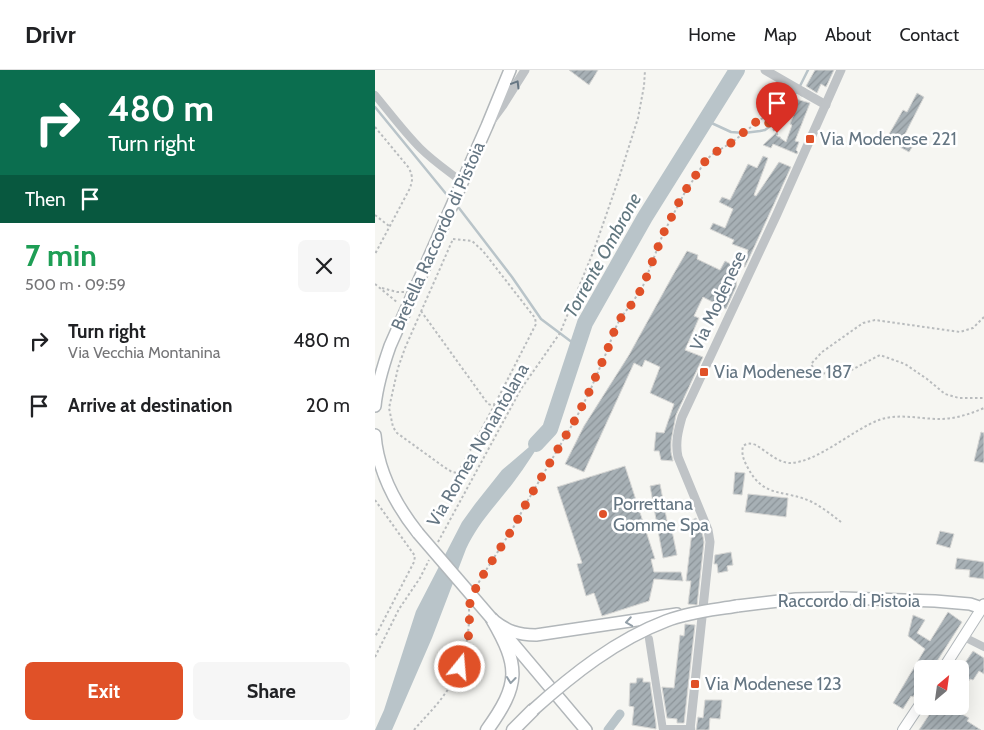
<!DOCTYPE html>
<meta charset="utf-8">
<style>
body{margin:0;font-family:Cabin,sans-serif;background:#f6f6f6;color:#202124;height:100vh;display:flex;flex-direction:column;font-size:19px;white-space:nowrap}
*{box-sizing:border-box;margin:0}
p{font-size:16px;color:#757577}
.icon{flex:none;width:28px;height:28px;fill:none;stroke:currentColor;stroke-width:2;stroke-linecap:round;stroke-linejoin:round}
.map{position:relative;flex:1;overflow:hidden}
.side{display:flex;flex-direction:column;background:#fff;width:375px}
.side>*{flex:none}
.guide{background:#0b6e4f;color:#fff;overflow:hidden}
.needle{width:32px;rotate:29deg}
.tools{position:absolute;left:539px;top:590px;display:grid;gap:10px}
.tools a{display:grid;place-items:center;width:55px;height:55px;border-radius:8px;background:#fff;box-shadow:0 5px 20px #0002;font-size:25px}
.pin{position:absolute;display:grid;place-items:center;width:42px;height:42px;color:#fff;margin:-51px -21px;border-radius:50% 50% 50% 0;rotate:-45deg;box-shadow:0 0 5px #0007}
.pin .icon{rotate:45deg}
.me{position:absolute;width:55px;margin:-28px;rotate:17deg;stroke-linejoin:round;filter:drop-shadow(0 0 4px #0008)}
.turn{display:flex;align-items:center;gap:18px;height:105px;padding:0 25px;font-size:22px}
.turn .icon{width:65px;height:65px;stroke-width:2.5}
.turn b{display:block;font-size:35px;line-height:42px}
.then{display:flex;align-items:center;height:48px;padding:0 25px;background:#0003;gap:10px;font-size:19px}
.round{display:grid;place-items:center;flex:none;width:52px;height:52px;border-radius:8px;background:#f6f6f6}
.overview{display:flex;align-items:center;justify-content:space-between;height:85px;padding:0 25px}
h1{font-size:30px;font-weight:800;line-height:38px;color:#1e9e55}
.action{display:flex;gap:10px;margin-top:auto;padding:10px 25px}
.action a{flex:1;height:58px;border-radius:8px;background:#e05128;color:#fff;font-size:20px;font-weight:800;line-height:58px;text-align:center}
.action a+a{background:#f6f6f6;color:#202124}
ul{padding:0;list-style:none}
li{display:flex;align-items:center;gap:15px;height:65px;padding:0 25px}
li div{flex:1}
li b{display:block;font-size:19px}
li em{font-style:normal}
header{display:flex;align-items:center;gap:30px;box-sizing:border-box;height:70px;padding:0 25px;background:#fff;border-bottom:1px solid #e0e0e0}
header strong{font-size:24px}
nav{display:flex;gap:28px;margin-inline-start:auto;font-size:18px}
main{display:flex;flex:1;min-height:0}
.map>svg:first-child{display:block}
.water{fill:#b9c4c9}
.lines{fill:none;stroke-linecap:round;stroke-linejoin:round}
.stream{stroke:#b9c4c9;stroke-width:2.5}
.canal{stroke:#b9c4c9;stroke-width:9}
.river{stroke:#b9c4c9;stroke-width:16}
.building{fill:url(#building-hatch);stroke:#d7d7d5}
.secondary-casing{stroke:#b1b7bb;stroke-width:12}
.primary-casing{stroke:#b2b7ba;stroke-width:14}
.trunk-casing{stroke:#b2b6b9;stroke-width:15}
.path{stroke:#b9bcbe;stroke-width:2;stroke-dasharray:2.5 2.5;stroke-linecap:butt}
.minor{stroke:#bfc3c6;stroke-width:8}
.tertiary{stroke:#bfc3c6;stroke-width:9}
.secondary{stroke:#fff;stroke-width:10}
.primary{stroke:#fff;stroke-width:11}
.trunk{stroke:#fff;stroke-width:12}
.primary-bridge-casing{stroke:#b2b7ba;stroke-width:14;stroke-linecap:butt}
.tertiary-bridge{stroke:#bfc3c6;stroke-width:9}
.primary-bridge{stroke:#fff;stroke-width:11}
.oneway{stroke:#657683}
.oneway2{stroke:#939fa8}
.route{stroke:#e05128;stroke-width:9;stroke-dasharray:0 16.2}
.poi-dot{fill:#e05128;stroke:#fff;stroke-width:2}
.labels{text-anchor:middle;stroke-width:5;stroke-linejoin:round;paint-order:stroke}
.poi-label{font-size:18px;fill:#657683;stroke:#fff;text-anchor:start}
.street-label{font-size:18px;fill:#657683;stroke:#fff}
.water-label{font-size:19px;font-style:italic;fill:#61777f;stroke:#fff}
</style>
<header>
<strong>Drivr</strong>
<nav><a>Home</a><a>Map</a><a>About</a><a>Contact</a></nav>
</header>
<main>
<section class="side">
<div class="guide">
<div class="turn"><svg class="icon" aria-label="right" viewBox="0 0 24 24"><path d="M7 20v-9h11M14 6l5 5-5 5"/></svg><div><b>480 m</b>Turn right</div></div>
<div class="then">Then<svg class="icon" aria-label="arrive" viewBox="0 0 24 24"><path d="M6 21V4h12l-3 4 3 4H6"/></svg></div>
</div>
<div class="overview"><div><h1>7 min</h1><p>500 m · 09:59</p></div><a class="round"><svg class="icon" aria-label="close" viewBox="0 0 24 24"><path d="M6 6l12 12M18 6L6 18"/></svg></a></div>
<ul>
<li><svg class="icon" aria-label="right" viewBox="0 0 24 24"><path d="M7 20v-9h11M14 6l5 5-5 5"/></svg><div><b>Turn right</b><p>Via Vecchia Montanina</p></div><em>480 m</em></li>
<li><svg class="icon" aria-label="arrive" viewBox="0 0 24 24"><path d="M6 21V4h12l-3 4 3 4H6"/></svg><div><b>Arrive at destination</b></div><em>20 m</em></li>
</ul>
<div class="action"><a>Exit</a><a>Share</a></div>
</section>
<div class="map">
<svg width="609" height="660" viewBox="0 0 609 660">
<defs>
<pattern id="building-hatch" width="6" height="6" patternUnits="userSpaceOnUse" patternTransform="scale(1.25)"><rect width="6" height="6" fill="#a7b0b5"/><path d="M-1 1l2-2M0 6l6-6M5 7l2-2" fill="none" stroke="#8c9499"/></pattern>
</defs>
<rect width="100%" height="100%" fill="#f6f6f2"/>
<path class="water" d="M 175,359 C 162,377 151,396 138,413 C 121,435 103,453 91,479 L 57,568 L 17,660 L 0,660 L 9,640 L 41,541 L 87,452 L 100,434 L 127,400 Z"/>
<g class="lines">
<g class="stream">
<polyline points="425,16 433,0"/>
<polyline points="0,37 72,125"/>
<polyline points="330,50 356,62 369,63 385,61 390,60 398,54 405,47 422,21"/>
<polyline points="84,138 137,207 166,249 202,276"/>
</g>
<polyline class="canal" points="233,660 245,644"/>
<polyline class="river" points="161,374 175,359 210,253 270,147 362,0"/>
</g>
<g class="building">
<polygon points="194,0 223,0 214,15"/>
<polygon points="440,0 459,0 451,17 446,14 442,23 431,16"/>
<polygon points="542,23 549,27 528,68 539,74 534,82 523,76 525,72 513,66 528,40 532,42"/>
<polygon points="421,29 435,33 420,71 424,72 421,80 423,82 422,84 398,74 396,78 388,75 403,61 401,65 411,72 417,55 415,54 419,44 412,43"/>
<polygon points="388,86 393,88 379,125 381,126 404,92 416,97 370,197 369,197 373,180 357,174 359,170 335,159 338,153 350,158 358,139 344,132 347,127 355,130 373,94 382,98"/>
<polygon points="312,181 323,185 322,189 345,200 350,191 363,198 361,217 351,239 328,227 319,246 324,248 310,280 328,287 301,345 296,371 296,382 298,391 286,390 284,381 279,381 281,362 289,363 299,334 275,323 285,297 270,290 267,297 259,293 209,402 190,394 209,356 254,285 298,205"/>
<polygon points="606,362 609,363 609,393 599,391"/>
<polygon points="250,396 280,489 276,489 279,502 306,502 308,511 279,509 274,531 227,546 219,523 211,526 202,494 207,493 182,417"/>
<polygon points="360,402 370,403 367,425 358,424"/>
<polygon points="285,414 293,456 296,456 302,485 288,488 275,416"/>
<polygon points="373,424 413,428 411,447 370,442"/>
<polygon points="321,448 327,462 329,472 322,535 313,534 316,511 311,511 317,462 315,451"/>
<polygon points="565,461 579,464 575,478 561,474"/>
<polygon points="356,482 358,495 352,496 353,501 343,503 342,494 339,494 340,485"/>
<polygon points="582,488 609,492 609,509 594,507 595,500 580,499"/>
<polygon points="573,542 587,552 557,599 548,599 548,612 538,627 536,626 528,639 518,633 550,579 533,566 538,545 550,550 542,563 555,571"/>
<polygon points="310,554 320,555 309,653 302,653 302,649 292,648 287,617 299,618 305,565 309,566"/>
<polygon points="598,581 609,588 609,604 604,601 598,610 595,609 585,625 585,600"/>
<polygon points="262,608 268,608 268,612 275,612 281,654 281,659 257,655 259,637 254,636 255,613 261,613"/>
<polygon points="330,630 347,630 345,649 335,648 334,660 321,660 323,647 328,648"/>
<polygon points="560,636 573,636 594,648 592,651 606,660 544,660"/>
</g>
<g class="lines">
<defs>
<g id="secondary">
<polyline points="568,599 607,538"/>
<polyline points="528,660 548,630"/>
</g>
<g id="primary">
<path d="M 0,336 C 2,315 8,296 15,276 L 112,56 L 135,0"/>
<path d="M 0,365 C 3,402 20,434 43,463"/>
<polyline points="362,536 421,529 467,528 560,531 595,534 607,538 609,535"/>
<path d="M 118,550 C 132,561 143,565 161,565 L 302,544"/>
<polyline points="125,558 211,660"/>
</g>
<g id="trunk">
<path d="M 112,660 C 145,614 145,597 117,549"/>
<polyline points="138,660 158,640"/>
</g>
</defs>
<use href="#secondary" class="secondary-casing"/>
<use href="#primary" class="primary-casing"/>
<use href="#trunk" class="trunk-casing"/>
<g class="path">
<polyline points="392,51 407,19"/>
<polyline points="392,51 405,68"/>
<path d="M 0,57 L 34,98 C 38,107 38,111 34,120 L 0,184"/>
<polyline points="0,145 14,156"/>
<polygon points="78,169 97,171 108,181 160,248 161,254 120,334 83,403 77,402 69,397 22,363 18,357 14,338 23,298 30,278"/>
<polyline points="0,214 23,233"/>
<polyline points="7,218 22,222 29,222"/>
<polyline points="46,241 113,334 116,335 120,334"/>
<polyline points="609,247 598,258 585,262 500,250 488,253 447,282 436,294 441,302 465,306 505,285 530,294 552,309 570,324 584,328 609,328"/>
<polyline points="0,430 40,486 39,492 0,567"/>
<path d="M 466,452 C 457,445 447,437 437,432 C 410,419 389,429 373,398 C 369,391 366,384 368,376 C 372,373 376,373 381,375 C 391,381 402,392 414,393 C 442,393 477,360 504,350 C 523,343 545,349 565,349 C 580,349 595,344 609,338"/>
<polyline points="63,472 146,319 185,263 219,180 244,108 263,48 269,16 270,0"/>
<polyline points="101,517 113,497 138,458 153,430 200,350 214,323 232,281 240,259 245,249 259,230 268,216 288,164 309,124 331,90 339,83 356,73 369,63 384,50 388,48 392,51"/>
<polyline points="0,587 24,539 45,508 54,490"/>
<path d="M 39,660 C 49,648 60,638 69,625 C 88,600 95,569 94,538"/>
</g>
<g class="minor">
<path d="M 0,25 C 15,43 29,62 45,78 C 58,91 73,101 87,112"/>
<polyline points="589,567 609,577"/>
<polyline points="274,569 288,660"/>
<polyline points="288,659 316,659"/>
</g>
<g class="tertiary">
<polyline points="428,22 451,35"/>
<polyline points="117,50 128,35 150,0"/>
<path d="M 315,660 L 335,472 L 333,460 L 303,387 C 300,373 303,361 307,347 L 402,144 L 466,0"/>
</g>
<use href="#secondary" class="secondary"/>
<use href="#primary" class="primary"/>
<use href="#trunk" class="trunk"/>
<defs>
<g id="primary-bridge">
<polyline points="43,463 117,549"/>
<path d="M 158,640 C 198,604 241,570 291,551 C 314,542 339,540 362,536"/>
</g>
</defs>
<use href="#primary-bridge" class="primary-bridge-casing"/>
<polyline class="tertiary-bridge" points="390,0 428,22"/>
<use href="#primary-bridge" class="primary-bridge"/>
</g>
<defs><path id="oneway-chevron" d="M-2-3.5L2.5 0L-2 3.5" fill="none" stroke-width="1.6" stroke-linecap="round" stroke-linejoin="round" transform="scale(1.25)"/></defs>
<use class="oneway" href="#oneway-chevron" transform="translate(141 14) rotate(-59)"/>
<g class="oneway2">
<use href="#oneway-chevron" transform="translate(254 552) rotate(171)"/>
<use href="#oneway-chevron" transform="translate(136 610) rotate(96)"/>
</g>
<g class="lines">
<polyline class="route" points="85,597 92,576 94,562 95,532 103,513 138,458 153,430 200,350 214,322 232,281 240,259 245,249 260,230 268,216 288,164 308,124 331,90 339,83 356,73 382,51 388,48 392,51 402,63"/>
</g>
<g class="poi-dot">
<rect x="430" y="64" width="10" height="10" rx="2.5"/>
<rect x="324" y="297" width="10" height="10" rx="2.5"/>
<circle cx="228" cy="444" r="5"/>
<rect x="315" y="609" width="10" height="10" rx="2.5"/>
</g>
<g class="labels">
<g class="poi-label">
<text x="445" y="75">Via Modenese 221</text>
<text x="339" y="308">Via Modenese 187</text>
<text x="238" y="440">Porrettana<tspan x="238" dy="21">Gomme Spa</tspan></text>
<text x="330" y="620">Via Modenese 123</text>
</g>
<g class="street-label">
<text transform="translate(63 166) rotate(-66)" y="6">Bretella Raccordo di Pistoia</text>
<text transform="translate(343 231) rotate(-65)" y="6">Via Modenese</text>
<text transform="translate(103 375) rotate(-60)" y="6">Via Romea Nonantolana</text>
<text x="474" y="537">Raccordo di Pistoia</text>
</g>
<g class="water-label">
<text transform="translate(227 185) rotate(-61)" y="7">Torrente Ombrone</text>
</g>
</g>
</svg>
<div class="tools">
<a><svg class="needle" viewBox="-14 -14 28 28"><path d="M0-13l5 13h-10z" fill="#e53935"/><path d="M0 13l5-13h-10z" fill="#757577"/></svg></a>
</div>
<div class="pin" style="left:402px;top:63px;background:#d93025"><svg class="icon" aria-label="arrive" viewBox="0 0 24 24"><path d="M6 21V4h12l-3 4 3 4H6"/></svg></div>
<svg class="me" style="left:85px;top:597px" viewBox="-20 -20 40 40"><circle r="17" fill="#e05128" stroke="#fff" stroke-width="3"/><path d="M0-11L8 9 0 5-8 9z" fill="#fff"/></svg>
</div>
</main>
